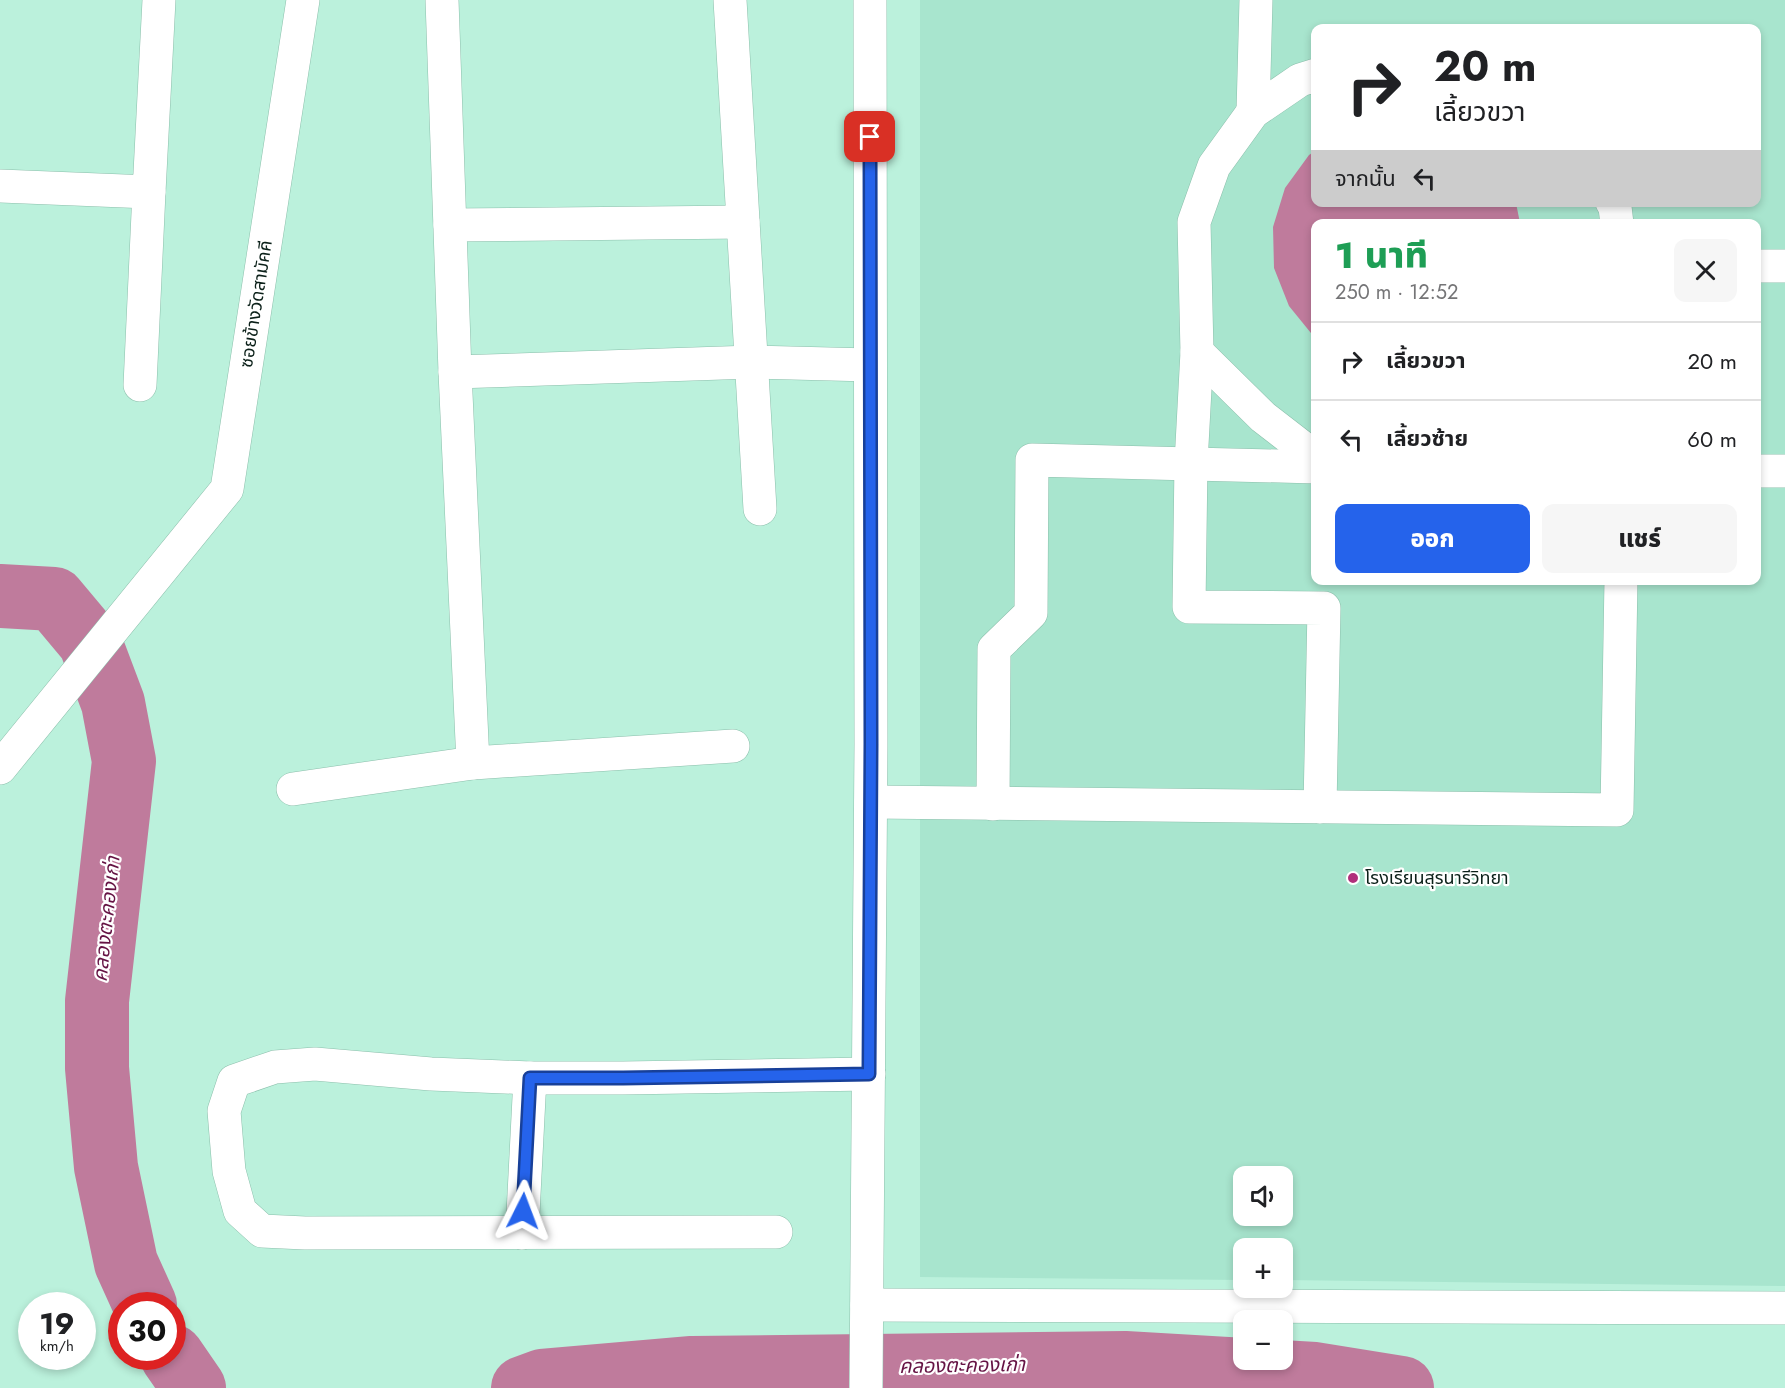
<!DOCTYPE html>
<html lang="th">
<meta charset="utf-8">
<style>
body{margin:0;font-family:Jost,"Noto Sans Thai",sans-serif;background:#f6f6f6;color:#202124;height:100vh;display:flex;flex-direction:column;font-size:22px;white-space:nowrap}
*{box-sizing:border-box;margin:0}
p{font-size:20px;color:#757577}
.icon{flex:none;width:33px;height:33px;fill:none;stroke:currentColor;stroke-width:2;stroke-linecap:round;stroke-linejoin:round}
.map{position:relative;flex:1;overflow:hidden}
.sheet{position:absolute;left:1311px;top:219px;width:450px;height:366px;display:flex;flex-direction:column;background:#fff;border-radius:12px;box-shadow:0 3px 9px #0003}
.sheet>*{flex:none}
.hud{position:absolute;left:1311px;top:24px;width:450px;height:183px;border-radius:12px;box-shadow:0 3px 9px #0003;background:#fff;color:#202124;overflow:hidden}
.controls{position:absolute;left:1233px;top:1166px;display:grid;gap:12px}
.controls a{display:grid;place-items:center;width:60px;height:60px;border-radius:12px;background:#fff;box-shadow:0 3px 9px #0003;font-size:30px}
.speed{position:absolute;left:18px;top:1292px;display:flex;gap:12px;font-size:30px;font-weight:700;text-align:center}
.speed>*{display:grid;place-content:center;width:78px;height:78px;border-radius:50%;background:#fff;box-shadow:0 3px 9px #0003;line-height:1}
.speed small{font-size:15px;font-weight:400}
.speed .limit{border:9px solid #d22;background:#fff;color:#111}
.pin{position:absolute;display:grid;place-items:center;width:51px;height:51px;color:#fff;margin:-26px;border-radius:12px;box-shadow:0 3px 9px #0006}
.me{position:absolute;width:66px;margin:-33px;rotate:3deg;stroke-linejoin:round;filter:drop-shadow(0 0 4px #0008)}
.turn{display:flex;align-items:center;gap:21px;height:126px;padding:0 24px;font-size:27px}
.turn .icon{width:78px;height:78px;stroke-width:2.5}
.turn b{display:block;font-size:42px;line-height:51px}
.then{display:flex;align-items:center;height:57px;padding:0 24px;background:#0003;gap:12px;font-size:22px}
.round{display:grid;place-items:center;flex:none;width:63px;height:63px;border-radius:12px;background:#f6f6f6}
.head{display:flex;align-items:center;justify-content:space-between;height:102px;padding:0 24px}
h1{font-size:36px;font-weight:800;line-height:45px;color:#1e9e55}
.button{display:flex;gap:12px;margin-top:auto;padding:12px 24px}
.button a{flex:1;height:69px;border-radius:12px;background:#2563eb;color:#fff;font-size:24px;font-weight:800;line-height:69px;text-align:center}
.button a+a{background:#f6f6f6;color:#202124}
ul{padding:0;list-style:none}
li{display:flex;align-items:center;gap:18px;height:78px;padding:0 24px;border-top:2px solid #e0e0e0}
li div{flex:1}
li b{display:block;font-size:22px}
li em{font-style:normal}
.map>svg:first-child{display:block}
.built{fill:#a8e5ce;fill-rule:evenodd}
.water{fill:#bf7b9c}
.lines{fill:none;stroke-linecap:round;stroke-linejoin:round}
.river{stroke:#bf7b9c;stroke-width:64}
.minor-casing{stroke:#8bbfab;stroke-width:34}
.minor{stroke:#fff;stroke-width:33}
.route-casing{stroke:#184099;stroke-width:15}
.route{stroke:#2563eb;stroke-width:10}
.poi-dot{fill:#b02f7b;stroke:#fff;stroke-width:2}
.labels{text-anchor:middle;stroke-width:4.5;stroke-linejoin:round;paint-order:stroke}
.street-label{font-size:18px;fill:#0b2019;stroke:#fff}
.poi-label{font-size:18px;fill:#0b2019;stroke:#fff;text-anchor:start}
.water-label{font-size:20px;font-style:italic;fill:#651344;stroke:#fff}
</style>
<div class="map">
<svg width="1785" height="1388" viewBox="0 0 1785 1388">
<rect width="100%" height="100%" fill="#bbf1dc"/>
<path class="built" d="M 920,0 L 1785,0 L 1785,1286 L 1283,1280 L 1282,1248 L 1244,1248 L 1243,1280 L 920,1277 ZM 1316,28 L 1756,28 L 1756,202 L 1316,202 ZM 1316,224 L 1756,224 L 1756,580 L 1316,580 ZM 1244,1176 L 1282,1176 L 1282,1215 L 1244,1215 Z"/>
<polygon class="water" points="1315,151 1316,202 1516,203 1520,223 1316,224 1315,338 1289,306 1274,268 1273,227 1285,188 1309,155"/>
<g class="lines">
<g class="river">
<polyline points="0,596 54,599 90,642 113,703 124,761 97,1001 97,1068 106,1167 126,1263 145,1305"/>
<polyline points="172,1356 194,1388"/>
<polyline points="523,1388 542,1381 692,1368 1125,1363 1315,1374 1402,1388"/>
</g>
<defs>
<g id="minor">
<polyline points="442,0 455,372 473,763"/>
<polyline points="730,0 760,509"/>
<polyline points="1316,75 1300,80 1253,112 1214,166 1194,222 1197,352 1191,463 1189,607 1324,608 1320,807"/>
<polyline points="1253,112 1256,0"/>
<polyline points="0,186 149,192 159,0"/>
<polyline points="1612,202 1615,207 1617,224"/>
<polyline points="450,225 743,222"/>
<polyline points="1756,266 1785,266"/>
<polyline points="1197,352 1263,417 1316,458"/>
<polyline points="455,372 752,362 870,365"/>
<polyline points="140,385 149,192"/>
<polyline points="1756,471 1785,471"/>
<polyline points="0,768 227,489 303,0"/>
<polyline points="293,789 473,763 733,746"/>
<polyline points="871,802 1617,810 1621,580"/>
<polyline points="993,804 994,649 1031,613 1032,460 1316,467"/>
<polyline points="776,1232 305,1233 262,1231 240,1211 229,1171 224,1111 234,1081 275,1067 315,1064 431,1074 530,1078 623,1078 869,1074"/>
<polyline points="522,1233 530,1078"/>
<polyline points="867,1305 1785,1308"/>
<polyline points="866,1388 871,744 870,0"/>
</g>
</defs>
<use href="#minor" class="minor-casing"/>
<use href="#minor" class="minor"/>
</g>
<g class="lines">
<defs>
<polyline id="route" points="523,1211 530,1078 623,1078 869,1074 871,744 870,137"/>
</defs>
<use href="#route" class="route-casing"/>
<use href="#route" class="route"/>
</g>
<circle class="poi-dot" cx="1353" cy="878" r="6"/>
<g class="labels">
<g class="street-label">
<text transform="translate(256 304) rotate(-81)" y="6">ซอยข้างวัดสามัคคี</text>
</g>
<g class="poi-label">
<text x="1365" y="884">โรงเรียนสุรนารีวิทยา</text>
</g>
<g class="water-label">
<text transform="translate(106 919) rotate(-84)" y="7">คลองตะคองเก่า</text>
<text transform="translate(962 1365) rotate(-1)" y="7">คลองตะคองเก่า</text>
</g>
</g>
</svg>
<div class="controls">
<a><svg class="icon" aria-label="sound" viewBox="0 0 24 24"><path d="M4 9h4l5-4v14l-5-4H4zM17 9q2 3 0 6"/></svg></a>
<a>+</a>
<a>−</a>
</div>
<div class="speed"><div>19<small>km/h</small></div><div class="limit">30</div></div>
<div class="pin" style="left:870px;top:137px;background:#d93025"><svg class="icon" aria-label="arrive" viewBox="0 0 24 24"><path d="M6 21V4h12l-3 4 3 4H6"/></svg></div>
<svg class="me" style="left:523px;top:1211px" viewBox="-20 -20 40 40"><path d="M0-17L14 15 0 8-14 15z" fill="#2563eb" stroke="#fff" stroke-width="4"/></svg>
<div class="hud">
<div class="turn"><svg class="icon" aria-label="right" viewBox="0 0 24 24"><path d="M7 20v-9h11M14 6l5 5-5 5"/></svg><div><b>20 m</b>เลี้ยวขวา</div></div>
<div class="then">จากนั้น<svg class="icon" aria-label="left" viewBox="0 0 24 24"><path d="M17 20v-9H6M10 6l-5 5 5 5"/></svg></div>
</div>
<section class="sheet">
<div class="head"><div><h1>1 นาที</h1><p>250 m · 12:52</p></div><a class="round"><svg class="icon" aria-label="close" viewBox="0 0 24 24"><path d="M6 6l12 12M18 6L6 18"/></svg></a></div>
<ul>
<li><svg class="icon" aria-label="right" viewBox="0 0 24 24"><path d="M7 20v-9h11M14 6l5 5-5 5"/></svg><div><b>เลี้ยวขวา</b></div><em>20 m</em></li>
<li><svg class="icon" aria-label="left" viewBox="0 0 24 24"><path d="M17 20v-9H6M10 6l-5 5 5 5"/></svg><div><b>เลี้ยวซ้าย</b></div><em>60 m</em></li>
</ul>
<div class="button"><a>ออก</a><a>แชร์</a></div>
</section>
</div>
